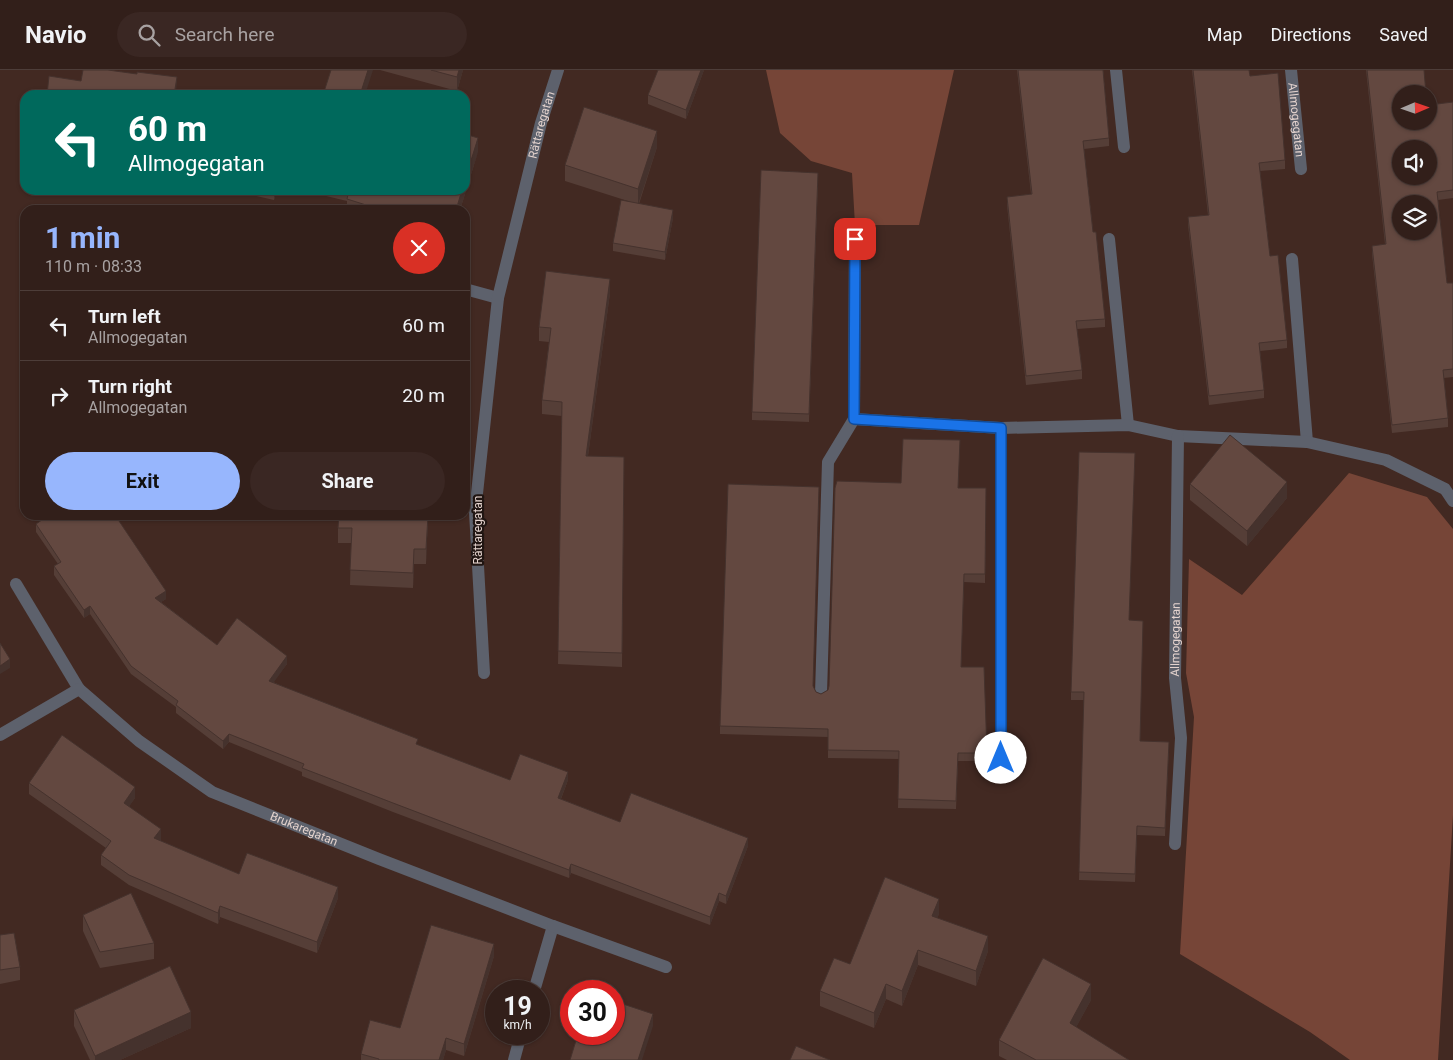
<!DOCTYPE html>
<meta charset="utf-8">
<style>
body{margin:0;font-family:Roboto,sans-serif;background:#3a2723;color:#f1f3f6;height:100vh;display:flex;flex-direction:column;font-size:19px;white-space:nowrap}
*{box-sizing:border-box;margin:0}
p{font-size:16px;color:#a8a2a2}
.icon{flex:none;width:28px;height:28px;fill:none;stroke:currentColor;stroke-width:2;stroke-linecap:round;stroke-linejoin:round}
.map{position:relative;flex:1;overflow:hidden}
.side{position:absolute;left:20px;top:135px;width:450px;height:315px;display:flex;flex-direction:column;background:#321f1a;border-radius:15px;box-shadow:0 1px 4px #0004,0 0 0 1px #4d3d39}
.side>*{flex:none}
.banner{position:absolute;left:20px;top:20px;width:450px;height:105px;border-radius:15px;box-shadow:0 1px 4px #0004,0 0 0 1px #4d3d39;background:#00695c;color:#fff;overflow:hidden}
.needle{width:32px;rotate:88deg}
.buttons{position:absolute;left:1392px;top:15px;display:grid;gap:10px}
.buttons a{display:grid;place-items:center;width:45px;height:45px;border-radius:50%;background:#321f1a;box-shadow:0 1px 4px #0004,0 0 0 1px #4d3d39;font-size:25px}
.speed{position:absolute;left:485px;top:910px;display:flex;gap:10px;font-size:25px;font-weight:700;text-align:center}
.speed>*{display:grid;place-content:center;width:65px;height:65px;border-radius:50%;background:#321f1a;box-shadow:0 1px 4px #0004,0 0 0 1px #4d3d39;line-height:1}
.speed small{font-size:12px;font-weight:400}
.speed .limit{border:8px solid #d22;background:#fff;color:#111}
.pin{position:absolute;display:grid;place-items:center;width:42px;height:42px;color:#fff;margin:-21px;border-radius:10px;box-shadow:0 2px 8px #0006}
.me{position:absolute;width:55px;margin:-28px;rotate:0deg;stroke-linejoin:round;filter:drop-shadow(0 0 4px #0008)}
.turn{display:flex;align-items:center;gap:18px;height:105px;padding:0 25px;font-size:22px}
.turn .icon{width:65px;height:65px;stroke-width:2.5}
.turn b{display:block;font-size:35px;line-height:42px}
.round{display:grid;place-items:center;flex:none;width:52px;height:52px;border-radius:26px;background:#3a2723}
.head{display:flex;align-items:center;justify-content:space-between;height:85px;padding:0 25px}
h1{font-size:30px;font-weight:700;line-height:38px;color:#97b6fd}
.action{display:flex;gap:10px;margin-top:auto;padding:10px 25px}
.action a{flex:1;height:58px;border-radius:30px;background:#97b6fd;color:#111;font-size:20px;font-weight:700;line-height:58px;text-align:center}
.action a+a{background:#3a2723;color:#f1f3f6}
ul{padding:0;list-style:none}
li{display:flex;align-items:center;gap:15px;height:70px;padding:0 25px;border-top:1px solid #4d3d39}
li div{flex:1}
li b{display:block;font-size:19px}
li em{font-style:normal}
header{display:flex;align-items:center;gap:30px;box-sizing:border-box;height:70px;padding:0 25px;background:#321f1a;border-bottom:1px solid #4d3d39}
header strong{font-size:24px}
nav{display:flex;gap:28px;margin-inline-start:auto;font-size:18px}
.search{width:350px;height:45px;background:#3a2723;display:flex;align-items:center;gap:12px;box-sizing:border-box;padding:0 18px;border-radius:28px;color:#a8a2a2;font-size:19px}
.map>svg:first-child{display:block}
.green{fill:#764537}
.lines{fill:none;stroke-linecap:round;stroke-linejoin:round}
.minor{stroke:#5d616c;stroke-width:12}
.wall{fill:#553e37}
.shaded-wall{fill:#45322d}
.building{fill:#634840;stroke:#45322d;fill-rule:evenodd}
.route-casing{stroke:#114b97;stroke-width:12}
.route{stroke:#1a73e8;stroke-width:9}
.labels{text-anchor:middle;stroke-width:4.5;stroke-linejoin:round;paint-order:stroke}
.street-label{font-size:12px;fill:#e4d3ce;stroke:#201512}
</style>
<header>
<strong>Navio</strong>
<div class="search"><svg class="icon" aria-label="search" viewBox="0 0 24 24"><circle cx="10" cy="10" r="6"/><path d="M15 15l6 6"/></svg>Search here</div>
<nav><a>Map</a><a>Directions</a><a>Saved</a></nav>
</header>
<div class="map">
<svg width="1453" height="990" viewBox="0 0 1453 990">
<rect width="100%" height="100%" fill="#422922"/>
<g class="green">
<polygon points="766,0 954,0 919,155 855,155 852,103 811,91 780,63"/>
<polygon points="1349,403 1427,427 1453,459 1453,745 1438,990 1350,990 1310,962 1180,884 1194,647 1186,603 1189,489 1242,525"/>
</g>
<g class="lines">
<g class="minor">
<polyline points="1116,0 1124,77"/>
<path id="s1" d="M 1291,0 L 1301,99"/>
<polyline points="1109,169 1128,355"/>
<polyline points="1292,189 1307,372"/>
<polyline points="465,219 498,228"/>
<polyline points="854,349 855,169"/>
<polyline points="16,514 79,619"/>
<path id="s2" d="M 484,603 L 475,442 L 498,228 L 541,53 L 558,0"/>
<polyline points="821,624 828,392 854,349 1001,358 1128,355 1178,366 1307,372 1386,390 1445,419 1453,431"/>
<path id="s3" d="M 0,665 L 79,619 L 139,671 L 212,722 L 379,789 L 553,856 L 534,921"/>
<polyline points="1001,689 1001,358"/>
<path id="s4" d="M 1175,774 L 1181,668 L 1175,608 L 1178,366"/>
<polyline points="553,856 666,897"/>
<polyline points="514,990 521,964"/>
</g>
</g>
<g class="wall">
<polygon points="380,0 463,0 457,21"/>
<polygon points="704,0 686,49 648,34 648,25"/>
<polygon points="1017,0 1103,0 1109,68 1109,76 1084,79 1093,162 1105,249 1105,257 1077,259 1082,300 1082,309 1026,315 1007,135 1007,127 1031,124"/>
<polygon points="1192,0 1249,0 1250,6 1285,90 1285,99 1260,101 1270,186 1287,270 1287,278 1260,281 1264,320 1264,328 1209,335 1188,155 1188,147 1208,145"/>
<polygon points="1366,0 1424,0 1401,51 1453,32 1453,128 1438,130 1447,213 1453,213 1453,307 1444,308 1448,348 1448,357 1392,363 1372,184 1372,176 1385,174"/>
<polygon points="657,77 639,134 673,148 665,190 613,181 613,173 631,132 565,111 565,95"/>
<polygon points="478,82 460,140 347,140 347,131 301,120 465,120"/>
<polygon points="818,111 809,352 752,350 752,342"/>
<polygon points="229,120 277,120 274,130"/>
<polygon points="610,223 588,386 624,387 622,597 558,594 562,346 542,344 542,330 549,272 539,271 539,257"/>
<polygon points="1190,414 1287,428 1247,476 1190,430"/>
<polygon points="959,418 986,418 985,513 964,512 961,597 987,683 987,691 958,691 956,739 898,738 899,689 828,688 828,667 720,664 720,656 813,616 816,622 821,624 828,620 829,616"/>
<polygon points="428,445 426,494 414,494 413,518 350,515 351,473 338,473 338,458"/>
<polygon points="36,454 166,529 161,532 217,575 287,594 273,612 418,675 510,710 568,710 561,729 620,752 748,776 726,834 719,831 710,855 571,803 569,808 393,742 302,706 302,702 229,672 223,679 176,643 176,637 131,604 90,544 84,548 54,505 54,496 58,494 36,462"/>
<polygon points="1130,550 1140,671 1169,672 1165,766 1137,765 1135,812 1079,810 1084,630 1071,630 1071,622"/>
<polygon points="29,713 135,728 129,736 161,770 160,771 239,804 338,828 317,883 220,847 218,854 129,815 101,795 101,785 106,778 29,724"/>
<polygon points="939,844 937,848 988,881 976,916 918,895 902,936 886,929 874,958 820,936 820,921 850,894"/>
<polygon points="83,845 154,873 154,889 100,898 83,861"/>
<polygon points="0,865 20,897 20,910 0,914"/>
<polygon points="494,886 464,986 446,980 443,990 361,990 361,984 400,958"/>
<polygon points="1091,930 1076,957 1129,990 1007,990 999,986 999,970"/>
<polygon points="74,940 191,958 120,990 90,990 74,956"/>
</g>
<g class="shaded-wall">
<polygon points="368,0 373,0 365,25 360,25"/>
<polygon points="459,0 463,0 457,21 457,7"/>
<polygon points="701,0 704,0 686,49 686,40"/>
<polygon points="177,7 176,25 174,25"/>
<polygon points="657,61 657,77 638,135 638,119"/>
<polygon points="478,68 478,82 460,140 456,140 462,120 465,120 465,110"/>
<polygon points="274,120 277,120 274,130"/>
<polygon points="673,140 673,148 665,190 665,182"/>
<polygon points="610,209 610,223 586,400 586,386"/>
<polygon points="1287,412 1287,428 1247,476 1247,461"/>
<polygon points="428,445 426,494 426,479"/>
<polygon points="414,479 414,494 413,518 413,503"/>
<polygon points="166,521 166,529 155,536 155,528"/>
<polygon points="90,536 90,544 84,548 84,540"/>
<polygon points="287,586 287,594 269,619 269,611"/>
<polygon points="10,589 10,598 0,604 0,596"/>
<polygon points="229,664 229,672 223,679 223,671"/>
<polygon points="568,702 568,710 558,736 558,728"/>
<polygon points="135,717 135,728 124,744 124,733"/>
<polygon points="161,759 161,770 154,779 154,768"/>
<polygon points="748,768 748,776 726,834 726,826"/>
<polygon points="571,794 571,803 569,808 569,800"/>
<polygon points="338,817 338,828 317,883 317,872"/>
<polygon points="719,823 719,831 710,855 710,847"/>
<polygon points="939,829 939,844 932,861 932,846"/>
<polygon points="220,836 220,847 218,854 218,843"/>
<polygon points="988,866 988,881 976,916 976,901"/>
<polygon points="494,874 494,886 464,986 464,974"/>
<polygon points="918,880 918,895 902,936 902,921"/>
<polygon points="886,914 886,929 874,958 874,943"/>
<polygon points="1091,914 1091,930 1070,969 1070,953"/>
<polygon points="191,942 191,958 120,990 95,990 95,986"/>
<polygon points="653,944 653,956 642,990 638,990"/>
<polygon points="446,968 446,980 443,990 439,990"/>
</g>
<g class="building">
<polygon points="83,0 108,0 137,4 137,2 177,7 174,25 47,25 49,6 81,11"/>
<polygon points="331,0 368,0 360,25 323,25"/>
<polygon points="431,0 459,0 457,7"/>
<polygon points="658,0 701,0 686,40 648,25"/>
<polygon points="1018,0 1103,0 1109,68 1083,71 1093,162 1096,162 1105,249 1076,251 1082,300 1026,306 1007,127 1032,124"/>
<polygon points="1193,0 1249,0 1250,6 1278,3 1285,90 1259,93 1270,186 1278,185 1287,270 1259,273 1264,320 1209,326 1188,147 1209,145"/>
<path d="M 1367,0 L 1424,0 L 1426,24 L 1401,24 L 1401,51 L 1429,51 L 1429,35 L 1453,32 L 1453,120 L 1437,122 L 1447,213 L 1453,213 L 1453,299 L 1443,300 L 1448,348 L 1392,355 L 1372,176 L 1386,174 ZM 1401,79 L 1429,79 L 1429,106 L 1401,106 ZM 1401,134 L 1429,134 L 1429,161 L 1401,161 Z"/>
<polygon points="584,37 657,61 638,119 565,95"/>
<polygon points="465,64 478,68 465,110"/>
<polygon points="761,100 818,103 809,344 752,342"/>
<polygon points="349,120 462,120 456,140 382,140 347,129"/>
<polygon points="621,130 673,140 665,182 613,173"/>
<polygon points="546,201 610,209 586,386 624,387 622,583 558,581 562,332 542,330 551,258 539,257"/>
<polygon points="1230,365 1287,412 1247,461 1190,414"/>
<polygon points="903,369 960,370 958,418 986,418 985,504 964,504 961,597 984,597 987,683 958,683 956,731 898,729 899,681 828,680 828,659 720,656 728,414 819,417 813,616 816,622 821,624 828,620 829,616 835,418 837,411 901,413"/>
<polygon points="1079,382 1135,383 1129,550 1143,551 1140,671 1169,672 1165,758 1137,756 1135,804 1079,802 1084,622 1071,622"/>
<polygon points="49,445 115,445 166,521 155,528 217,575 237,548 287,586 269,611 418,669 416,674 510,710 520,684 568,702 558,728 620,752 631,723 748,768 726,826 719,823 710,847 571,794 569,800 393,733 302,698 304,694 229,664 223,671 176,635 178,631 131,596 90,536 84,540 54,496 61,492 36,454"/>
<polygon points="339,445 428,445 426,479 414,479 413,503 350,500 352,458 338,458"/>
<polygon points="0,573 10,589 0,596"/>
<polygon points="62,665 135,717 124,733 161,759 154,768 239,804 247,783 338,817 317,872 220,836 218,843 129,805 101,785 111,771 29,713"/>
<polygon points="885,807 939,829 932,846 988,866 976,901 918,880 902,921 886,914 874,943 820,921 834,888 850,894"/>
<polygon points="131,823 154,873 100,882 83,845"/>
<polygon points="431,855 494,874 464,974 446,968 439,990 379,990 379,989 361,984 370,950 400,958"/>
<polygon points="14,863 20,897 0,900 0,865"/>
<polygon points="1043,888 1091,914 1070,953 1129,990 1036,990 999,970"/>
<polygon points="170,896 191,942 95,986 74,940"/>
<polygon points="614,931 653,944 638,990 570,990 578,964 614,964"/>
<polygon points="796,976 830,990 790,990"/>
</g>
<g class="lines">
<defs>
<polyline id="route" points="855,169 854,349 1001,358 1001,688"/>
</defs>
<use href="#route" class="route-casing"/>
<use href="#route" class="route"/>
</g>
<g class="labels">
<g class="street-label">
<text dy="4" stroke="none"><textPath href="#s1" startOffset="50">Allmogegatan</textPath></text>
<text dy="4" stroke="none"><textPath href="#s2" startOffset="555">Rättaregatan</textPath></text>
<text transform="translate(478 460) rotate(-90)" y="4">Rättaregatan</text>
<text dy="4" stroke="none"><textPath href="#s4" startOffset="205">Allmogegatan</textPath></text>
<text dy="4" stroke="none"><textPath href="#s3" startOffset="359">Brukaregatan</textPath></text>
</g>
</g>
</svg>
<div class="buttons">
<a><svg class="needle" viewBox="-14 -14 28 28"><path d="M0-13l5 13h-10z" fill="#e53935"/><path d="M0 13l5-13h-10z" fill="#a8a2a2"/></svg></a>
<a><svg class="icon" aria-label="sound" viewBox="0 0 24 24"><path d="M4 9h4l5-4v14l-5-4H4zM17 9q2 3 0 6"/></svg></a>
<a><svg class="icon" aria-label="layers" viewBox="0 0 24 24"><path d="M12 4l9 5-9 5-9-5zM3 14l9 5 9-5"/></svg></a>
</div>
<div class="speed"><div>19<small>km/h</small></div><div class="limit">30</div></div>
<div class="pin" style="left:855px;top:169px;background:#d93025"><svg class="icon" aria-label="arrive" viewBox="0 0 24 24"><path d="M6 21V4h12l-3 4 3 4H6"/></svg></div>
<svg class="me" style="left:1001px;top:688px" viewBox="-20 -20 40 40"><circle r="19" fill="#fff"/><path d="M0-13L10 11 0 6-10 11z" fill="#1a73e8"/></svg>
<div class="banner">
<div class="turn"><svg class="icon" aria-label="left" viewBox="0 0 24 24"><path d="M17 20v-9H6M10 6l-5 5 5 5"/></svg><div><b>60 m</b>Allmogegatan</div></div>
</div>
<section class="side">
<div class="head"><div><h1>1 min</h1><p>110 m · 08:33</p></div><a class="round" style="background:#d93025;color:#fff"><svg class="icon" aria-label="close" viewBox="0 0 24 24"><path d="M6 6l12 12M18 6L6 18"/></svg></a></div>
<ul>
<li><svg class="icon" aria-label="left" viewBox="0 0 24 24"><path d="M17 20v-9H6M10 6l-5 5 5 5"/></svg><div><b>Turn left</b><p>Allmogegatan</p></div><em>60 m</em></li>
<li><svg class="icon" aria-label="right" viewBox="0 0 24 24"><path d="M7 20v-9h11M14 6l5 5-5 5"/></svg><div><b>Turn right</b><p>Allmogegatan</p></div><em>20 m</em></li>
</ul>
<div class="action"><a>Exit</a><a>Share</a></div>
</section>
</div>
